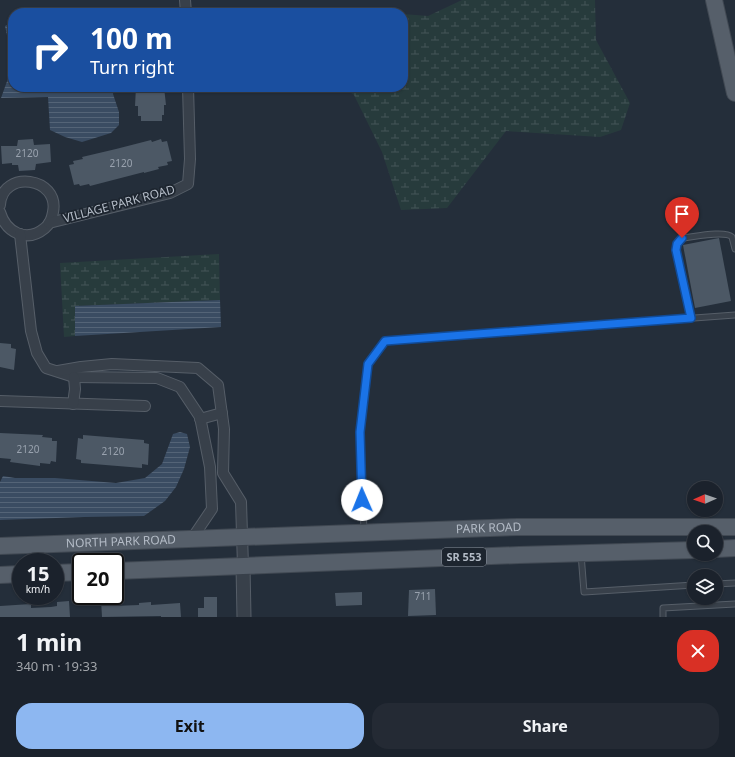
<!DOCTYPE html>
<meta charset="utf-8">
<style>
body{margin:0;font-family:"Noto Sans",sans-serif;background:#242a34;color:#f1f3f6;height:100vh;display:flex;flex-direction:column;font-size:15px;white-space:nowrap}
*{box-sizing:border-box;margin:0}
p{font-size:13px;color:#a0a4a9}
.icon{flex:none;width:22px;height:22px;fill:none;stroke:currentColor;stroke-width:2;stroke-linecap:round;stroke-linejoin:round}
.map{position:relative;height:617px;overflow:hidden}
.drawer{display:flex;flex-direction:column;background:#1b222c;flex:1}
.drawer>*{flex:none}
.banner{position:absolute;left:8px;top:8px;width:400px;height:84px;border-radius:16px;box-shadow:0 1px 3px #0004,0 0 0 1px #393f48;background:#1a4fa0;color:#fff;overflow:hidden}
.needle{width:26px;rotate:268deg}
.tools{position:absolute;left:687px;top:481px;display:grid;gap:8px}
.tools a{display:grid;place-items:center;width:36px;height:36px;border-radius:50%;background:#1b222c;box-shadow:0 1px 3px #0004,0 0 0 1px #393f48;font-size:20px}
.speed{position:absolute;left:12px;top:553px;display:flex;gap:8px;font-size:20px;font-weight:700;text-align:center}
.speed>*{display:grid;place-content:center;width:52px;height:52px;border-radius:50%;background:#1b222c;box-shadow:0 1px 3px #0004,0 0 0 1px #393f48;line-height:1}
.speed small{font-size:10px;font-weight:400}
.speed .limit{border:2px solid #111;border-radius:6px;background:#fff;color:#111}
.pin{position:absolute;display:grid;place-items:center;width:34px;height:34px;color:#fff;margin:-41px -17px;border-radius:50% 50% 50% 0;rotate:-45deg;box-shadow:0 0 4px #0007}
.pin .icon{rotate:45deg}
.me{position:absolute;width:44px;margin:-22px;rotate:359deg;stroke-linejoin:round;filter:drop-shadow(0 0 3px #0008)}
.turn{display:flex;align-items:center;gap:14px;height:84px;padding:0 16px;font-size:18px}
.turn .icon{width:52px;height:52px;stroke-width:2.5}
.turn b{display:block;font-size:28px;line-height:34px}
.round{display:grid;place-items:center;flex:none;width:42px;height:42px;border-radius:16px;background:#242a34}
.overview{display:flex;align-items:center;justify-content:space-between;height:68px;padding:0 16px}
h1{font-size:24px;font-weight:700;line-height:30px}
.primary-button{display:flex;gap:8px;margin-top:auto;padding:8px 16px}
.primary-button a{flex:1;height:46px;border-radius:16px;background:#8db7f1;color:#111;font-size:16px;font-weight:700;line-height:46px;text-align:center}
.primary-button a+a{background:#242a34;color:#f1f3f6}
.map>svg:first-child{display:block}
.wetland{fill:url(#wetland-marsh)}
.water{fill:url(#water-rules)}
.building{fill:#4c5865}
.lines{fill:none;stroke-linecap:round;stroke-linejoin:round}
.service-casing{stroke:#565e68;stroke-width:7}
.minor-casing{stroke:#565e68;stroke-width:12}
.tertiary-casing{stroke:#565e68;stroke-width:15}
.primary-casing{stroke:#414953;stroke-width:18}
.service{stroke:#38404a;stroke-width:5}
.minor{stroke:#38404a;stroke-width:10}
.tertiary{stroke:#38404a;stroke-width:13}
.primary{stroke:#565f6a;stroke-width:16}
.route-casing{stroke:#114b97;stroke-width:10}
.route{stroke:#1a73e8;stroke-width:7}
.labels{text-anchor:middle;stroke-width:3.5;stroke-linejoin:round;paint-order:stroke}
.number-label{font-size:10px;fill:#99a2ae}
.shield{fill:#1d252f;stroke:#868e99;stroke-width:1}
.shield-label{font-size:11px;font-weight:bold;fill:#b3bbc6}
.street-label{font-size:12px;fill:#b3bbc6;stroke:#1d252f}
</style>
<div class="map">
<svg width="735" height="617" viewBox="0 0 735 617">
<defs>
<pattern id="wetland-marsh" width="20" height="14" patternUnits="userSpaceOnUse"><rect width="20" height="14" fill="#273b3c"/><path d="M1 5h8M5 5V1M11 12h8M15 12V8" fill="none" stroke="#445557"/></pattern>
<pattern id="water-rules" width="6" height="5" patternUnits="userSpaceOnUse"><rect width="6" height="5" fill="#3a4c62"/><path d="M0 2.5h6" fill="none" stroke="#546477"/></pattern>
</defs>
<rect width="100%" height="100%" fill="#242e3a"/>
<g class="wetland">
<polygon points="462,0 595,0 596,40 630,103 621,130 600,137 506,131 447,208 401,210 382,152 354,95 343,87 403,87 403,14 428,16"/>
<polygon points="219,254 220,300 75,306 75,336 64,337 60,263"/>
</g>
<g class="water">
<polygon points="13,22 13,87 114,87 113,94 119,112 119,125 111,133 82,142 65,137 50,130 48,97 1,98 10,73 11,54 5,26"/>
<polygon points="220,300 221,327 75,336 75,306"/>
<polygon points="180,432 187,434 190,447 184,469 176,487 165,501 144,516 84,517 0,520 0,482 3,476 15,478 55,478 116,483 145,478 162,464 173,434"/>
</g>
<g class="building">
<polygon points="136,87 164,87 166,105 164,105 164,115 162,115 162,121 141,121 141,116 138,116 138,106 135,106"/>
<polygon points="33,139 34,145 50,144 51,162 36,164 35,170 19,171 18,165 12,165 12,163 2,164 1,146 17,146 18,140"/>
<polygon points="161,139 162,142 167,141 172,161 167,162 168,165 158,167 159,169 144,173 144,172 90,186 89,184 80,186 79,184 74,185 69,165 74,164 73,161 83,159 82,157 116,149 151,140 152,142"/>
<polygon points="719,238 731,301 695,308 683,245"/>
<polygon points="0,343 11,344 11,348 16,349 14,370 0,367"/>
<polygon points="0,433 43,435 42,437 52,438 52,441 57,441 56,462 51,461 50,464 40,463 40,466 10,462 11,459 0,458"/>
<polygon points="83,435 144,440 144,443 149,444 148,465 142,464 142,468 81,463 81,460 76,459 78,438 83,439"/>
<polygon points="435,589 436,615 408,616 409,590"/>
<polygon points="362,592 362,605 336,606 335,593"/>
<polygon points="204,597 217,597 217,617 198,617 198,608 204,608"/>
<polygon points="101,600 113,600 113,606 139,605 139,603 151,602 151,605 180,603 181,617 161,617 161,616 102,617"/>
<polygon points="69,601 70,617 0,617 0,606 31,604 31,608 51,607 57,606 57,602"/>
</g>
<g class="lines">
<defs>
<g id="service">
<path d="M 691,318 L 676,250 L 678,241 L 682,238 C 693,237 725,230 732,237 L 735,249"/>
<polyline points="364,531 360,432 368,364 385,341 735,315"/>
<polyline points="581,554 584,592 694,585"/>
<polyline points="716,584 735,583"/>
<polyline points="663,617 663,608 735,604"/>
</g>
<g id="minor">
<polyline points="185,0 186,13"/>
<path d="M 0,205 C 2,169 60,177 53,212 C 52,218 50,224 45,228 C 27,243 6,233 0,212"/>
<polyline points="49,223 170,193 188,184 190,159 188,87"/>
<polyline points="20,234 31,331 37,353 46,368 74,377 157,378 180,387 200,417 210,467 212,509 191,540"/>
<polyline points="58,371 81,367 112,364 198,368 218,385 224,429 223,473 241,502 243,566"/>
<polyline points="0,401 145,406"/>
<polyline points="73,404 75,389 74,377"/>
<polyline points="200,419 222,413"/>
</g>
<polyline id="tertiary" points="243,566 244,617"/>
<g id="primary">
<polyline points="714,0 735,93"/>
<path id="s1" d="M 0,546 L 518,527 L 735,527"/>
<polyline points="716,549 735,548"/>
<polyline points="115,571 519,555 694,550"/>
<polyline points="55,573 81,572"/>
<polyline points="0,575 21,574"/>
</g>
</defs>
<use href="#service" class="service-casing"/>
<use href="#minor" class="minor-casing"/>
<use href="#tertiary" class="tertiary-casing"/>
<use href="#primary" class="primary-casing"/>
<use href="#service" class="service"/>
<use href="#minor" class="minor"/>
<use href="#tertiary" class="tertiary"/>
<use href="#primary" class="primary"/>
</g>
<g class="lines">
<defs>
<polyline id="route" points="362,500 360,432 368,364 385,341 691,318 676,250 677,244 682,238"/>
</defs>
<use href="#route" class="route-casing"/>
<use href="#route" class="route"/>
</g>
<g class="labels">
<g class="number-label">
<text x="27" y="157">2120</text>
<text x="121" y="167">2120</text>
<text x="28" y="453">2120</text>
<text x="113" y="455">2120</text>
<text x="423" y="600">711</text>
</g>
<rect class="shield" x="442" y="548" width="44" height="18" rx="3"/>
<g class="shield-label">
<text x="464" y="561">SR 553</text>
</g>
<g class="street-label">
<text transform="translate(119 204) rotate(-15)" y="4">VILLAGE PARK ROAD</text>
<text dy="4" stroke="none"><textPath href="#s1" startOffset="489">PARK ROAD</textPath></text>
<text dy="4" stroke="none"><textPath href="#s1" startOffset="121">NORTH PARK ROAD</textPath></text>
</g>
</g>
</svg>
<div class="tools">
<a><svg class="needle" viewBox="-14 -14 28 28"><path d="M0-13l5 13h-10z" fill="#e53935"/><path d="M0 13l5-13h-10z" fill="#a0a4a9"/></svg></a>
<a><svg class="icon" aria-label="search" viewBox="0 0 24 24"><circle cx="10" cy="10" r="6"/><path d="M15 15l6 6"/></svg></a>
<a><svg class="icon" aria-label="layers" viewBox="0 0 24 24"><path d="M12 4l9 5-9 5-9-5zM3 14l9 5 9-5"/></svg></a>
</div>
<div class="speed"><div>15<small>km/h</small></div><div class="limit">20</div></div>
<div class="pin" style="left:682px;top:238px;background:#d93025"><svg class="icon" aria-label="arrive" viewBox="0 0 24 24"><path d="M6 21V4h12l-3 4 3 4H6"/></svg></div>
<svg class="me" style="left:362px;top:500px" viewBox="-20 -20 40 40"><circle r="19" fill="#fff"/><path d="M0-13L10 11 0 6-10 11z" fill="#1a73e8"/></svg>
<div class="banner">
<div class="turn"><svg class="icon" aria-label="right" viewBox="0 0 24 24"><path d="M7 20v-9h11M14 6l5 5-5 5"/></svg><div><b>100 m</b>Turn right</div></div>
</div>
</div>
<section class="drawer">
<div class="overview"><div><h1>1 min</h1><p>340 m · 19:33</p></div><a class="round" style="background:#d93025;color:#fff"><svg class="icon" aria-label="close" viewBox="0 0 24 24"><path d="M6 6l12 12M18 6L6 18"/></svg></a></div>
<div class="primary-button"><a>Exit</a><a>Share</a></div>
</section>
